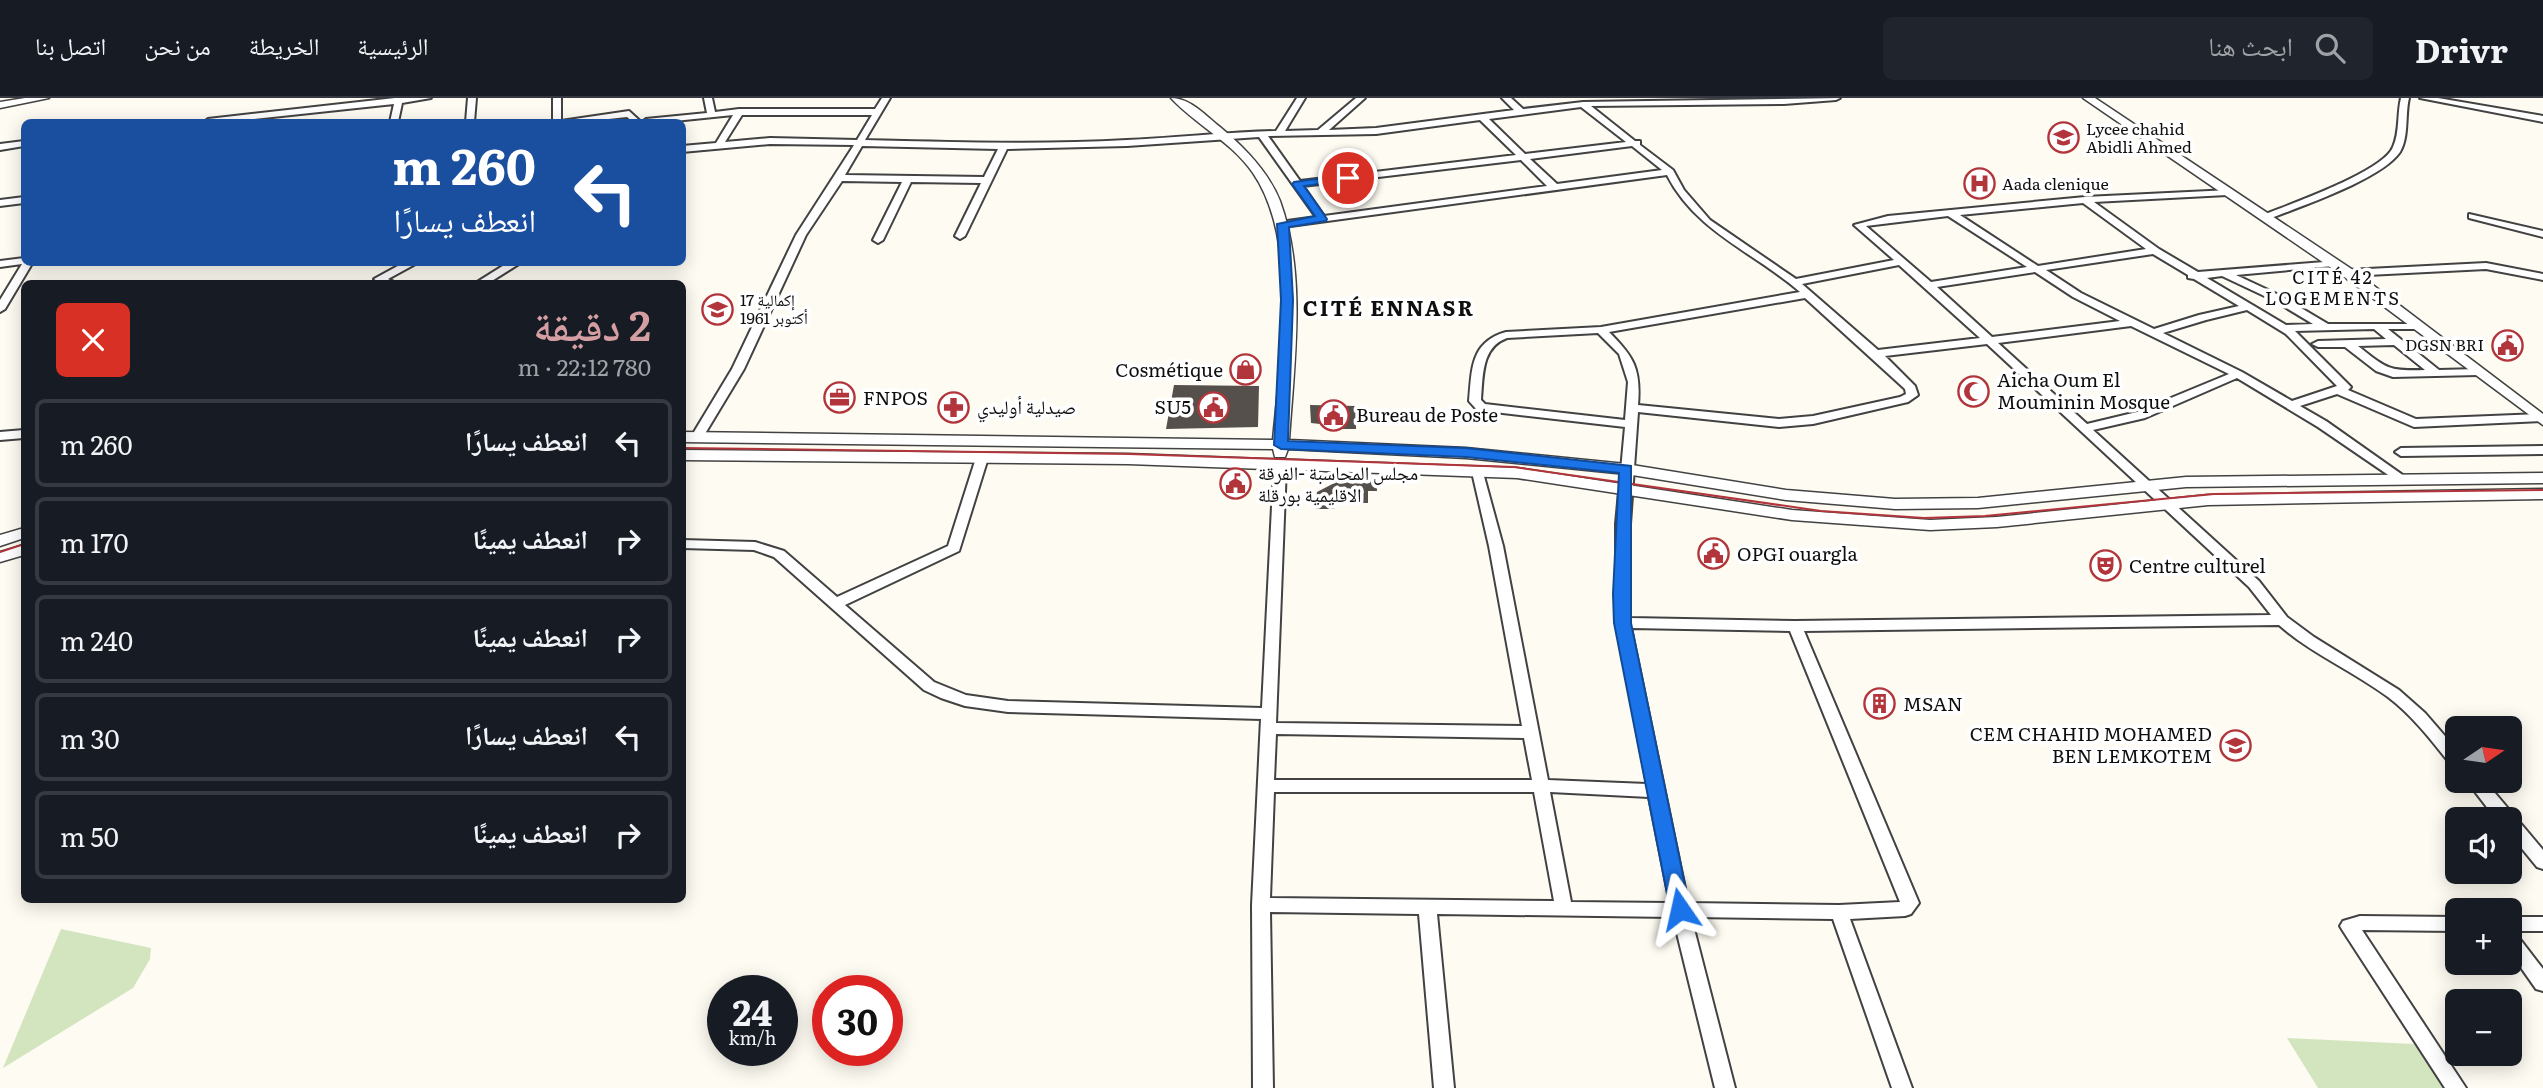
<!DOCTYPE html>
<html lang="ar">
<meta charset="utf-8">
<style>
body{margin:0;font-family:Literata,"Noto Naskh Arabic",serif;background:#20242c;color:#f1f3f6;direction:rtl;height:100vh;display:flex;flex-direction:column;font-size:26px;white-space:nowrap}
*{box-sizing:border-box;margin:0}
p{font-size:23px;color:#9ea1a6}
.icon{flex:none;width:38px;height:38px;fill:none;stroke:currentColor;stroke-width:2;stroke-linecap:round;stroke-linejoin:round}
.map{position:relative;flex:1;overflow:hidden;direction:ltr}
.side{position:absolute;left:21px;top:182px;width:665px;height:623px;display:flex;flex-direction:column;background:#171b24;border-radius:10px;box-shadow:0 4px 18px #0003;direction:rtl}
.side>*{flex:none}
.top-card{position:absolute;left:21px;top:21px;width:665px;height:147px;border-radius:10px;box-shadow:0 4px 18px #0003;direction:rtl;background:#1a4fa0;color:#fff;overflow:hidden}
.needle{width:46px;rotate:77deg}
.fabs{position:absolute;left:2445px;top:618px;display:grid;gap:14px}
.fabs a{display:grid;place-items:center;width:77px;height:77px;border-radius:10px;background:#171b24;box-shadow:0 4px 18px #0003;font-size:35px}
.speed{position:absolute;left:707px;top:877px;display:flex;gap:14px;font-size:35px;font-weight:700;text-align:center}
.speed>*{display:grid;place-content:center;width:91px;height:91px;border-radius:50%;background:#171b24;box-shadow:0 4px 18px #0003;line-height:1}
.speed small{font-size:18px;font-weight:400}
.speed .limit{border:10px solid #d22;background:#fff;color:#111}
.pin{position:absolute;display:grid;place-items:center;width:60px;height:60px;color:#fff;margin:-30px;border:4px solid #fff;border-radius:50%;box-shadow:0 2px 7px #0007}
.me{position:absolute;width:77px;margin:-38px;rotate:349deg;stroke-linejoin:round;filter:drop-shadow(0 0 5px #0008)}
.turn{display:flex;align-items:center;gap:24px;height:147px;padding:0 35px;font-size:32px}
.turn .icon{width:91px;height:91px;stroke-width:2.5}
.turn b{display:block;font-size:49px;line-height:60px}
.round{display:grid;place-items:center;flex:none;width:74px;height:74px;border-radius:10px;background:#20242c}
.headline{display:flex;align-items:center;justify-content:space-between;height:119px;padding:0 35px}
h1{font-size:42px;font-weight:600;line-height:52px;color:#d49ea2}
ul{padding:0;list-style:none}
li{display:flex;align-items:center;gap:21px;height:88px;margin:0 14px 10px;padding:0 21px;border:4px solid #363941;border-radius:10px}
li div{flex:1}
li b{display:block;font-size:26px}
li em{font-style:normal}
header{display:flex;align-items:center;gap:42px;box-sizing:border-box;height:98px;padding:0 35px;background:#171b24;border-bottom:2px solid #363941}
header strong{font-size:33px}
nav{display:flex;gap:38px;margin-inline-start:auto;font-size:24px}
.search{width:490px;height:63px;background:#20242c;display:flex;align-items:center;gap:18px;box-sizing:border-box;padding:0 24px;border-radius:10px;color:#9ea1a6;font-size:26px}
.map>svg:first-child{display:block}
.green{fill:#d3e5bf}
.building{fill:#56504c}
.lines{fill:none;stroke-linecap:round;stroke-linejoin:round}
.minor-casing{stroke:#424242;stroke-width:4}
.tertiary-casing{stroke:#424242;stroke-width:3}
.minor{fill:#fff;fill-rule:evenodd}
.tertiary{fill:#fff;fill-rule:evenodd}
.tram{stroke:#b1353b;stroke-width:2}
.route{fill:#1a73e8;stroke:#114b97;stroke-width:2}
.labels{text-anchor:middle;stroke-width:7;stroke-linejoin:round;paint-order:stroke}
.far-poi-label{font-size:16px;fill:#0f0f0f;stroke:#fff;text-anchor:start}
.far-neighbourhood-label{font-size:18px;letter-spacing:2px;fill:#0f0f0f;stroke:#fff}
.poi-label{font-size:19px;fill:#0f0f0f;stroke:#fff;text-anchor:start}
.far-district-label{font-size:21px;font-weight:bold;letter-spacing:2px;fill:#0f0f0f;stroke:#fff}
</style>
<header>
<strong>Drivr</strong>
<div class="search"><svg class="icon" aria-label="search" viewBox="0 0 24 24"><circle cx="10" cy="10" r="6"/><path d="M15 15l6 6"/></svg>ابحث هنا</div>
<nav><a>الرئيسية</a><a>الخريطة</a><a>من نحن</a><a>اتصل بنا</a></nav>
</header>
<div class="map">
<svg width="2543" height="990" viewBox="0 0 2543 990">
<rect width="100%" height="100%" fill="#fefbf2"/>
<g class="green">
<polygon points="61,831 151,850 150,861 133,890 3,970"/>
<polygon points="2287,940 2414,946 2444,990 2318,990"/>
</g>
<g class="building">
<polygon points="1174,287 1259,288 1258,329 1166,331"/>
<polygon points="1310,307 1356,308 1356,331 1329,331 1320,326 1311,325"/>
<polygon points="1346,379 1376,380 1377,393 1368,393 1368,405 1334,405 1334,411 1315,411 1317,394"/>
</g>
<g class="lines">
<defs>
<g id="minor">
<polygon points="395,0 431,0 402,5 398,24 390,24 394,6 227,24 204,24 208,21"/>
<polygon points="468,0 476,0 474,24 466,24"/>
<polygon points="553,0 561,0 561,23 629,13 641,24 633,24 627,19 581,24 553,24"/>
<path d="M 704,0 L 712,0 L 715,14 L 739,11 L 875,11 L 882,0 L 890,0 L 865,42 C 953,44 1040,47 1127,42 C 1177,40 1227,34 1276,33 L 1297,0 L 1305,0 L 1285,33 L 1318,32 L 1356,0 L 1365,0 L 1329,32 L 1376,30 L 1514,12 L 1502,0 L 1511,0 L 1523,11 L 1583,4 L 1840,0 L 1836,2 L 1784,6 L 1591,8 L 1635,43 L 1640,43 L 1640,47 L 1673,72 L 1684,92 L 1710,122 L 1796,181 L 1894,162 L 1854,127 L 1888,118 L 2085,99 L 2230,92 L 2230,96 L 2227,97 L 2094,104 L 2159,151 L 2198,174 L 2337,163 L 2338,165 L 2333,168 L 2236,177 L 2281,198 L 2328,226 L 2422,226 L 2423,228 L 2418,231 L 2388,231 L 2439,272 L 2478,271 L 2484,274 L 2478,277 L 2393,279 L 2376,273 L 2345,249 L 2318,249 L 2312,246 L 2318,243 L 2386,241 L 2374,231 L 2295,233 L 2351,289 L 2348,292 L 2416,321 L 2540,316 L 2543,317 L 2543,323 L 2414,329 L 2337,296 L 2300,308 L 2326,323 L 2404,378 L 2406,381 L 2404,384 L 2400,385 L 2318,329 L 2237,280 L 2145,320 L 2093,332 L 2259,483 L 2287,519 L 2314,539 L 2399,592 L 2425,615 L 2457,652 L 2457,669 L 2451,667 C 2432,643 2413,618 2388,599 C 2353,573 2312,556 2279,527 L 1804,533 L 1919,805 L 1911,816 L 1905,818 L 1850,821 L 1912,990 L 1892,990 L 1833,821 L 1691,819 L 1735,990 L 1715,990 L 1673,819 L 1437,816 L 1454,990 L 1434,990 L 1419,816 L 1270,814 L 1273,990 L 1253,990 L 1252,807 L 1261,621 L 1008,614 L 965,608 L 941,600 L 924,592 L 774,459 L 754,452 L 682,450 L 682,442 L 755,444 L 784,453 L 837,499 L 948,448 L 976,360 L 982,356 L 986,357 L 988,360 L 959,453 L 845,507 L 934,584 L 966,597 L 1008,603 L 1262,610 L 1274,368 L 1280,364 L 1286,368 L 1276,625 L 1522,628 L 1489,448 L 1472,374 L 1478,370 L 1482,371 L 1503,448 L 1548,682 L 1647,686 L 1616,525 L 1616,426 L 1625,329 L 1477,312 L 1469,303 C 1472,272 1470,244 1506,234 L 1601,229 L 1800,194 C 1754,154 1696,134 1667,77 L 1283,129 L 1280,128 L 1280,124 L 1316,119 L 1259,39 L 1127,48 L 1007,51 L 965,138 L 960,141 L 955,138 L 981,85 L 911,84 L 883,142 L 878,145 L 873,142 L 902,84 L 842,83 L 806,137 L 744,271 L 703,339 L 697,343 L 691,339 L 732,271 L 796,137 L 854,47 L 770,46 L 682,54 L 682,48 L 716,45 L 733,17 L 665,24 L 642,24 L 646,21 L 707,15 ZM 1581,9 L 1626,44 L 1525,56 L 1489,21 ZM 742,17 L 872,17 L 857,42 L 770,40 L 725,44 ZM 1480,22 L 1516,57 L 1300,83 L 1268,38 L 1376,36 ZM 862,48 L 998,51 L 984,79 L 845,77 ZM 1632,48 L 1662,72 L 1557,86 L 1530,61 ZM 1521,62 L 1547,88 L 1324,118 L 1303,88 ZM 2083,105 L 2146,151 L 2038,168 L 1960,117 ZM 1948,118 L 2027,169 L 1931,184 L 1866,128 ZM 2153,156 L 2188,177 L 2188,180 L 2194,181 L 2239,208 L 2199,217 L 2154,231 L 2081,195 L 2046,172 ZM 1899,167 L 1980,240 L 1878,252 L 1802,186 ZM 2035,174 L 2073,199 L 2120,223 L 1992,239 L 1937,189 ZM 2222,178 L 2273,202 L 2313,226 L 2286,227 L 2207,180 ZM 1805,200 L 1905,291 L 1906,296 L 1900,299 L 1813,318 L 1779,321 L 1638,307 C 1641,271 1634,259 1609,234 ZM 2247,212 L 2286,236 L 2337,288 L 2292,303 L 2242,274 L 2163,235 L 2206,222 ZM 2131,228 L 2229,276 L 2137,314 L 2087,326 L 1998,245 ZM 1598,235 L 1619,256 L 1628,284 L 1625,322 L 1485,306 L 1481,302 C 1483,279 1481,249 1507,240 ZM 1987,246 L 2249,489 L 2271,517 L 1795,523 L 1630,520 L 1630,426 L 1638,314 L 1779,329 L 1813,326 L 1908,304 L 1918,297 L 1915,288 L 1885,258 ZM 2394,247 L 2425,272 C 2388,273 2387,271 2358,248 ZM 1631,530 L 1790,533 L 1900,804 L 1839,807 L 1688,805 ZM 1276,636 L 1524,640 L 1532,682 L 1274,682 ZM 1274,694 L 1534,694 L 1554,803 L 1270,800 ZM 1550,694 L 1649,699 L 1670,805 L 1571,804 Z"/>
<path d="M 2401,0 L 2409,0 C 2405,16 2409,39 2400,54 C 2382,81 2301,108 2269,121 L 2263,121 L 2263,117 C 2290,106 2383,74 2393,49 C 2400,34 2397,16 2401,0 Z"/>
<polygon points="2420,0 2438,0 2543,18 2543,24"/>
<polygon points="24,43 24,48 0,52 0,46"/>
<polygon points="24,99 24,105 0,108 0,102"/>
<polygon points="2469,116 2543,133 2543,139 2469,120"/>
<polygon points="24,160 24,164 33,164 5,211 0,214 0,202 22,166 0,169 0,163"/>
<polygon points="405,164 419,164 388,181 398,186 382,186 374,181"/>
<polygon points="509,164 522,164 487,186 474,186"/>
<polygon points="2486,165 2543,176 2543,182 2486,171 2348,178 2343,175 2348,172"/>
<polygon points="24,332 24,340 0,342 0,334"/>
<polygon points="2543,348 2543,356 2401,358 2395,354 2401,350"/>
<polygon points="2466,682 2484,682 2543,752 2543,771 2537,769 2510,736 2510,721 2496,721"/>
<polygon points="2360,818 2457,819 2457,833 2362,832 2466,990 2445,990 2343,833 2340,828 2343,823"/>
<rect x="2510" y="819" width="33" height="14"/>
<polygon points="2510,834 2516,836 2543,871 2543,893 2536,891 2510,854"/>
</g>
<g id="tertiary">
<polygon points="25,0 49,0 0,10 0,4"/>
<path d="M 1171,0 C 1190,0 1205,17 1220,29 C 1244,49 1268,73 1280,103 C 1307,177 1294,265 1289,342 L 1466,350 L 1626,366 L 1786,392 L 1895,401 L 1978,400 L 2186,379 L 2543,375 L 2543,385 L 2186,389 L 1978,410 L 1895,411 L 1786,402 L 1626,376 L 1466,360 L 1288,351 L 1285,359 L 1275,359 L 1273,351 L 682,344 L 682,334 L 1273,342 C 1280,263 1300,144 1253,75 C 1232,44 1196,27 1171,0 Z"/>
<polygon points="2083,0 2095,0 2353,172 2543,316 2543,327 2343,178"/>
<polygon points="682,352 1128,356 1517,370 1792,412 1930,422 1997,419 2208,397 2543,391 2543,401 2208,407 1997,429 1930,432 1792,422 1517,380 1128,366 682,362"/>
<polygon points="24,430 24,440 0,448 0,437"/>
<polygon points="24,447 24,457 0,464 0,454"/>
</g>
</defs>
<use href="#minor" class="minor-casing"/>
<use href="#tertiary" class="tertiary-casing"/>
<use href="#minor" class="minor"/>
<use href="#tertiary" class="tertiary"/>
<g class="tram">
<polyline points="682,350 1129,356 1514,369 1821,413 1924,420 1985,418 2214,396 2543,392"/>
<polyline points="0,454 24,446"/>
</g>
</g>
<polygon class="route" points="1348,77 1351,78 1351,82 1304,88 1327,121 1326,123 1289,129 1293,202 1288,343 1466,350 1631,368 1631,525 1690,811 1687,817 1673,817 1670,811 1614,525 1613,496 1619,375 1466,359 1281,351 1274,347 1281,202 1277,126 1315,118 1292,86 1294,84"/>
<defs>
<symbol id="school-ring" viewBox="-11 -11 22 22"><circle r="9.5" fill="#fff" stroke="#b1353b" stroke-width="1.5"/><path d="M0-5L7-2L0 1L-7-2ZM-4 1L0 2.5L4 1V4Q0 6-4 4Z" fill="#b1353b"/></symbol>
<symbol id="hospital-ring" viewBox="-11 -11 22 22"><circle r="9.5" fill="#fff" stroke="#b1353b" stroke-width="1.5"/><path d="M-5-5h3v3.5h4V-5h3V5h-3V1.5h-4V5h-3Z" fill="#b1353b"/></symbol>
<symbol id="civic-ring" viewBox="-11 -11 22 22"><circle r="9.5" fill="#fff" stroke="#b1353b" stroke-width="1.5"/><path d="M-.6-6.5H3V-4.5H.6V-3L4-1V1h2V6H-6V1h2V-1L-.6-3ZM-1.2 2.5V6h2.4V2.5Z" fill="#b1353b"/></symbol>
<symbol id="shop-ring" viewBox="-11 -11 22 22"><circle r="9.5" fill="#fff" stroke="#b1353b" stroke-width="1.5"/><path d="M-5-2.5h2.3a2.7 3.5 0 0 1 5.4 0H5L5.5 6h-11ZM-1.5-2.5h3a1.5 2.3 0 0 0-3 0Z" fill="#b1353b"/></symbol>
<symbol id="mosque-ring" viewBox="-11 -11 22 22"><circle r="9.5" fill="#fff" stroke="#b1353b" stroke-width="1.5"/><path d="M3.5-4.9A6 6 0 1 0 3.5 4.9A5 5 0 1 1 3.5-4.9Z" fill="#b1353b"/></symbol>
<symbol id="office-ring" viewBox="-11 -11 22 22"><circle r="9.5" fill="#fff" stroke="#b1353b" stroke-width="1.5"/><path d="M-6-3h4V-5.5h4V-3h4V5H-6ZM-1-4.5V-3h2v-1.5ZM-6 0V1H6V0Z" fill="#b1353b"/></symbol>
<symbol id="pharmacy-ring" viewBox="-11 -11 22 22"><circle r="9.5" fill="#fff" stroke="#b1353b" stroke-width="1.5"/><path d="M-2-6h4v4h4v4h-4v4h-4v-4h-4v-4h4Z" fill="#b1353b"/></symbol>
<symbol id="theatre-ring" viewBox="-11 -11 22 22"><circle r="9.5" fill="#fff" stroke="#b1353b" stroke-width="1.5"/><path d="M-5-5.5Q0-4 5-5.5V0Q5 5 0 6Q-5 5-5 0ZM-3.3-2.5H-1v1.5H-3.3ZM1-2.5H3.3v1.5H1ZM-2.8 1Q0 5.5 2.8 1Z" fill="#b1353b"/></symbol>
<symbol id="building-ring" viewBox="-11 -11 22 22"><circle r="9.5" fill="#fff" stroke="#b1353b" stroke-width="1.5"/><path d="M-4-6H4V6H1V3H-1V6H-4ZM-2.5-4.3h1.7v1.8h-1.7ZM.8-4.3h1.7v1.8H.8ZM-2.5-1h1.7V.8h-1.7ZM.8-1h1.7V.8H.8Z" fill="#b1353b"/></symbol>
</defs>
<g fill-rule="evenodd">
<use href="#school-ring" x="2046" y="22" width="35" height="35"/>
<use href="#hospital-ring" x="1962" y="68" width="35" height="35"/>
<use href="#school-ring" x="700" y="194" width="35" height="35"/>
<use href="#civic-ring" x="2490" y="230" width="35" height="35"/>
<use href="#shop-ring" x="1228" y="254" width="35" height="35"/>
<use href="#mosque-ring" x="1956" y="276" width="35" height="35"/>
<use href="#office-ring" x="822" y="282" width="35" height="35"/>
<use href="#pharmacy-ring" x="936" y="292" width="35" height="35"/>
<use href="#civic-ring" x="1196" y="292" width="35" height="35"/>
<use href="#civic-ring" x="1316" y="300" width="35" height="35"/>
<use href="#civic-ring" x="1218" y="368" width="35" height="35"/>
<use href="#civic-ring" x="1696" y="438" width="35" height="35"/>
<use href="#theatre-ring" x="2088" y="450" width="35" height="35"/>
<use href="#building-ring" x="1862" y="588" width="35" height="35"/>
<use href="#school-ring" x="2218" y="630" width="35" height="35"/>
</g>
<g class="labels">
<g class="far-poi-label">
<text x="2086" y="37">Lycee chahid<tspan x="2086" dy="18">Abidli Ahmed</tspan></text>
<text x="2002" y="92">Aada clenique</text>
<text x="740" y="208">إكمالية 17<tspan x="740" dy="18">أكتوبر 1961</tspan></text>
<text x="2484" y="253" text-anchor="end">DGSN BRI</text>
</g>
<g class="far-neighbourhood-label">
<text x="2333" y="186">CITÉ 42<tspan x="2333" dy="21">LOGEMENTS</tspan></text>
</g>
<g class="poi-label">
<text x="1223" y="279" text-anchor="end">Cosmétique</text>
<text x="1997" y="289">Aicha Oum El<tspan x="1997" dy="22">Mouminin Mosque</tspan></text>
<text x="863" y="307">FNPOS</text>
<text x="977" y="316">صيدلية أوليدي</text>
<text x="1191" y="316" text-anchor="end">SU5</text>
<text x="1356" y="324">Bureau de Poste</text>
<text x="1258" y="382">مجلس المحاسبة -الفرقة<tspan x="1258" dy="22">الاقليمية بورقلة</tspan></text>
<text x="1737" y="463">OPGI ouargla</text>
<text x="2129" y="475">Centre culturel</text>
<text x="1903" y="613">MSAN</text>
<text x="2212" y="643" text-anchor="end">CEM CHAHID MOHAMED<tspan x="2212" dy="22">BEN LEMKOTEM</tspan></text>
</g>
<g class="far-district-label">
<text x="1389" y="218">CITÉ ENNASR</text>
</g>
</g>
</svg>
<div class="fabs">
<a><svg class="needle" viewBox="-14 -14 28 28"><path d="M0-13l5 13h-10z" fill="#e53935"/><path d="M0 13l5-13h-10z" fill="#9ea1a6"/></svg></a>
<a><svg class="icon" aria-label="sound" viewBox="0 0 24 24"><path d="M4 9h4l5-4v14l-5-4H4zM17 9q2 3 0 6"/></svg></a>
<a>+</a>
<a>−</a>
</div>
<div class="speed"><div>24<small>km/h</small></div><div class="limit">30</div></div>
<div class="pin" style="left:1348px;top:80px;background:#d93025"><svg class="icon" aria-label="arrive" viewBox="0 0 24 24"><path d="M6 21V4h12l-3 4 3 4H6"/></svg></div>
<svg class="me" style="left:1680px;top:811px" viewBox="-20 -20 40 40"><path d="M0-17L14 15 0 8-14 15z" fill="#1a73e8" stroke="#fff" stroke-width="4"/></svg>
<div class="top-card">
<div class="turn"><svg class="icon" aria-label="left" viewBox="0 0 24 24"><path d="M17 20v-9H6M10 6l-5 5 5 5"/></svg><div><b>260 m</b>انعطف يسارًا</div></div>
</div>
<section class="side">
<div class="headline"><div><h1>2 دقيقة</h1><p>780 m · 22:12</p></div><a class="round" style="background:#d93025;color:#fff"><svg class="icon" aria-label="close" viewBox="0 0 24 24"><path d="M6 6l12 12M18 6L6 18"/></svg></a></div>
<ul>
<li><svg class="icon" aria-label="left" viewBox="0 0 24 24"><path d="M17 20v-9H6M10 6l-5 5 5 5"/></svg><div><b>انعطف يسارًا</b></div><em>260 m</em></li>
<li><svg class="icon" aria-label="right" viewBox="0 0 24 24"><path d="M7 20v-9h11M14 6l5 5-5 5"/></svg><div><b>انعطف يمينًا</b></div><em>170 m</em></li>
<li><svg class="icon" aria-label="right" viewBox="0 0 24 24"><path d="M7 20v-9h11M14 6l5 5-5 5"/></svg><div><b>انعطف يمينًا</b></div><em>240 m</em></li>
<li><svg class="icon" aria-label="left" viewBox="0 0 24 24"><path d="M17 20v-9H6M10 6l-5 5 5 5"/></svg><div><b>انعطف يسارًا</b></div><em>30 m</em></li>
<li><svg class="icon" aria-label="right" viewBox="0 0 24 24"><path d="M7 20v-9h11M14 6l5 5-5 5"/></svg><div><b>انعطف يمينًا</b></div><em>50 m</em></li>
</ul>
</section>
</div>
